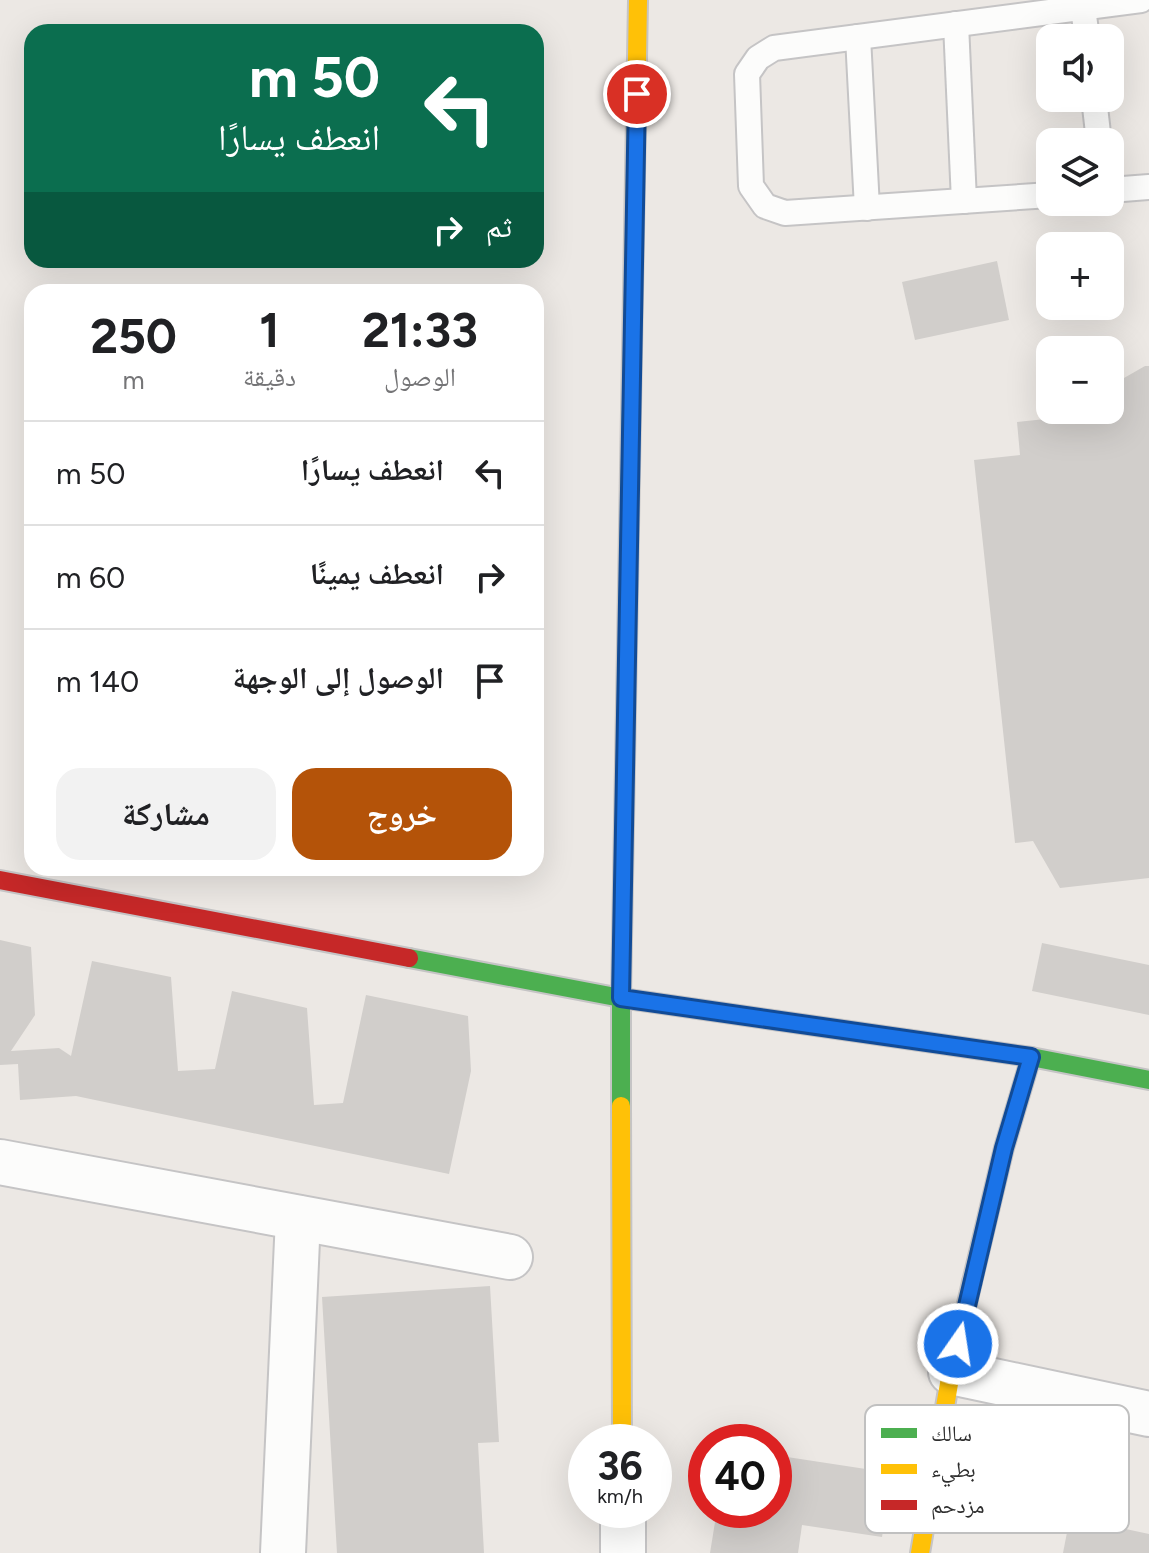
<!DOCTYPE html>
<html lang="ar">
<meta charset="utf-8">
<style>
body{margin:0;font-family:Figtree,"Noto Naskh Arabic",sans-serif;background:#f2f2f2;color:#202124;direction:rtl;height:100vh;display:flex;flex-direction:column;font-size:30px;white-space:nowrap}
*{box-sizing:border-box;margin:0}
p{font-size:26px;color:#757577}
.icon{flex:none;width:44px;height:44px;fill:none;stroke:currentColor;stroke-width:2;stroke-linecap:round;stroke-linejoin:round}
.map{position:relative;flex:1;overflow:hidden;direction:ltr}
.details{position:absolute;left:24px;top:284px;width:520px;height:592px;display:flex;flex-direction:column;background:#fff;border-radius:24px;box-shadow:0 8px 32px #0002;direction:rtl}
.details>*{flex:none}
.top-card{position:absolute;left:24px;top:24px;width:520px;height:244px;border-radius:24px;box-shadow:0 8px 32px #0002;direction:rtl;background:#0b6e4f;color:#fff;overflow:hidden}
.tools{position:absolute;left:1036px;top:24px;display:grid;gap:16px}
.tools a{display:grid;place-items:center;width:88px;height:88px;border-radius:16px;background:#fff;box-shadow:0 8px 32px #0002;font-size:40px}
.speed{position:absolute;left:568px;top:1424px;display:flex;gap:16px;font-size:40px;font-weight:700;text-align:center}
.speed>*{display:grid;place-content:center;width:104px;height:104px;border-radius:50%;background:#fff;box-shadow:0 8px 32px #0002;line-height:1}
.speed small{font-size:20px;font-weight:400}
.speed .limit{border:12px solid #d22;background:#fff;color:#111}
.pin{position:absolute;display:grid;place-items:center;width:68px;height:68px;color:#fff;margin:-34px;border:4px solid #fff;border-radius:50%;box-shadow:0 2px 8px #0007}
.me{position:absolute;width:88px;margin:-44px;rotate:13deg;stroke-linejoin:round;filter:drop-shadow(0 0 6px #0008)}
.turn{display:flex;align-items:center;gap:28px;height:168px;padding:0 32px;font-size:36px}
.turn .icon{width:104px;height:104px;stroke-width:2.5}
.turn b{display:block;font-size:56px;line-height:68px}
.then{display:flex;align-items:center;height:76px;padding:0 32px;background:#0003;gap:16px;font-size:30px}
.eta{display:flex;justify-content:space-evenly;align-items:center;height:136px;text-align:center}
.eta b{font-size:48px;font-weight:700;line-height:56px}
.button{display:flex;gap:16px;margin-top:auto;padding:16px 32px}
.button a{flex:1;height:92px;border-radius:24px;background:#b45309;color:#fff;font-size:32px;font-weight:700;line-height:92px;text-align:center}
.button a+a{background:#f2f2f2;color:#202124}
ul{padding:0;list-style:none}
li{display:flex;align-items:center;gap:24px;height:104px;padding:0 32px;border-top:2px solid #e0e0e0}
li div{flex:1}
li b{display:block;font-size:30px}
li em{font-style:normal}
.map>svg:first-child{display:block}
.building{fill:#d1cecb}
.lines{fill:none;stroke-linecap:round;stroke-linejoin:round}
.lane-casing{stroke:#c5c4c5;stroke-width:28}
.street-casing{stroke:#c5c4c5;stroke-width:48}
.fast-casing{stroke:#c5c4c5;stroke-width:22}
.slow-casing{stroke:#c5c4c5;stroke-width:22}
.jam-casing{stroke:#c5c4c5;stroke-width:22}
.lane{stroke:#fcfcfb;stroke-width:24}
.street{stroke:#fcfcfb;stroke-width:44}
.fast{stroke:#4caf50;stroke-width:18}
.slow{stroke:#ffc107;stroke-width:18}
.jam{stroke:#c62828;stroke-width:18}
.route-casing{stroke:#114b97;stroke-width:20}
.route{stroke:#1a73e8;stroke-width:14}
.key{fill:#fff;stroke:#c0c0c0;stroke-width:2}
.key-label{font-size:22px;fill:#2e2e2e}
</style>
<div class="map">
<svg width="1149" height="1553" viewBox="0 0 1149 1553">
<rect width="100%" height="100%" fill="#ece8e4"/>
<g class="building">
<polygon points="997,261 1009,320 915,340 902,282"/>
<polygon points="1145,366 1149,366 1149,878 1060,888 1033,841 1015,843 974,460 1020,455 1017,422 1055,418 1069,410 1110,410 1110,386"/>
<polygon points="0,940 31,947 35,1015 11,1051 59,1048 71,1056 92,961 171,977 178,1071 215,1069 232,991 307,1008 314,1105 343,1103 366,995 468,1016 471,1071 449,1174 76,1096 20,1100 18,1064 0,1065"/>
<polygon points="1042,943 1149,965 1149,1015 1032,991"/>
<polygon points="490,1286 499,1442 478,1443 484,1553 337,1553 322,1297"/>
<polygon points="774,1455 892,1473 882,1537 802,1525 798,1553 710,1553 717,1510 774,1510"/>
<polygon points="1070,1517 1149,1534 1149,1553 1063,1553"/>
</g>
<g class="lines">
<defs>
<g id="lane">
<polyline points="1083,8 1087,38"/>
<polyline points="956,24 964,201"/>
<polyline points="858,37 867,208"/>
<polyline points="1094,98 1099,142"/>
<polyline points="1110,190 1149,187"/>
<polyline points="1050,195 785,213 765,206 751,186 747,74 758,58 774,48 1141,0"/>
</g>
<g id="street">
<polyline points="0,1162 510,1257"/>
<polyline points="951,1372 1149,1414"/>
<polyline points="623,1510 623,1553"/>
<polyline points="283,1553 298,1218"/>
</g>
<g id="fast">
<polyline points="409,958 621,998 631,410"/>
<polyline points="621,1106 621,998 1031,1057"/>
<polyline points="972,1282 1004,1148 1031,1057 1149,1080"/>
</g>
<g id="slow">
<polyline points="631,410 638,0"/>
<polyline points="621,1106 622,1442"/>
<polyline points="920,1553 951,1372 972,1282"/>
</g>
<polyline id="jam" points="0,880 409,958"/>
</defs>
<use href="#lane" class="lane-casing"/>
<use href="#street" class="street-casing"/>
<use href="#fast" class="fast-casing"/>
<use href="#slow" class="slow-casing"/>
<use href="#jam" class="jam-casing"/>
<use href="#lane" class="lane"/>
<use href="#street" class="street"/>
<use href="#fast" class="fast"/>
<use href="#slow" class="slow"/>
<use href="#jam" class="jam"/>
</g>
<g class="lines">
<defs>
<polyline id="route" points="637,94 621,998 1031,1057 1004,1148 958,1344"/>
</defs>
<use href="#route" class="route-casing"/>
<use href="#route" class="route"/>
</g>
<rect x="865" y="1405" width="264" height="128" rx="12" class="key"/>
<rect x="881" y="1428" width="36" height="10" fill="#4caf50"/>
<rect x="881" y="1464" width="36" height="10" fill="#ffc107"/>
<rect x="881" y="1500" width="36" height="10" fill="#c62828"/>
<g class="key-label">
<text x="931" y="1441">سالك</text>
<text x="931" y="1477">بطيء</text>
<text x="931" y="1513">مزدحم</text>
</g>
</svg>
<div class="tools">
<a><svg class="icon" aria-label="sound" viewBox="0 0 24 24"><path d="M4 9h4l5-4v14l-5-4H4zM17 9q2 3 0 6"/></svg></a>
<a><svg class="icon" aria-label="layers" viewBox="0 0 24 24"><path d="M12 4l9 5-9 5-9-5zM3 14l9 5 9-5"/></svg></a>
<a>+</a>
<a>−</a>
</div>
<div class="speed"><div>36<small>km/h</small></div><div class="limit">40</div></div>
<div class="pin" style="left:637px;top:94px;background:#d93025"><svg class="icon" aria-label="arrive" viewBox="0 0 24 24"><path d="M6 21V4h12l-3 4 3 4H6"/></svg></div>
<svg class="me" style="left:958px;top:1344px" viewBox="-20 -20 40 40"><circle r="17" fill="#1a73e8" stroke="#fff" stroke-width="3"/><path d="M0-11L8 9 0 5-8 9z" fill="#fff"/></svg>
<div class="top-card">
<div class="turn"><svg class="icon" aria-label="left" viewBox="0 0 24 24"><path d="M17 20v-9H6M10 6l-5 5 5 5"/></svg><div><b>50 m</b>انعطف يسارًا</div></div>
<div class="then">ثم<svg class="icon" aria-label="right" viewBox="0 0 24 24"><path d="M7 20v-9h11M14 6l5 5-5 5"/></svg></div>
</div>
<section class="details">
<div class="eta">
<div><b>21:33</b><p>الوصول</p></div>
<div><b>1</b><p>دقيقة</p></div>
<div><b>250</b><p>m</p></div>
</div>
<ul>
<li><svg class="icon" aria-label="left" viewBox="0 0 24 24"><path d="M17 20v-9H6M10 6l-5 5 5 5"/></svg><div><b>انعطف يسارًا</b></div><em>50 m</em></li>
<li><svg class="icon" aria-label="right" viewBox="0 0 24 24"><path d="M7 20v-9h11M14 6l5 5-5 5"/></svg><div><b>انعطف يمينًا</b></div><em>60 m</em></li>
<li><svg class="icon" aria-label="arrive" viewBox="0 0 24 24"><path d="M6 21V4h12l-3 4 3 4H6"/></svg><div><b>الوصول إلى الوجهة</b></div><em>140 m</em></li>
</ul>
<div class="button"><a>خروج</a><a>مشاركة</a></div>
</section>
</div>
